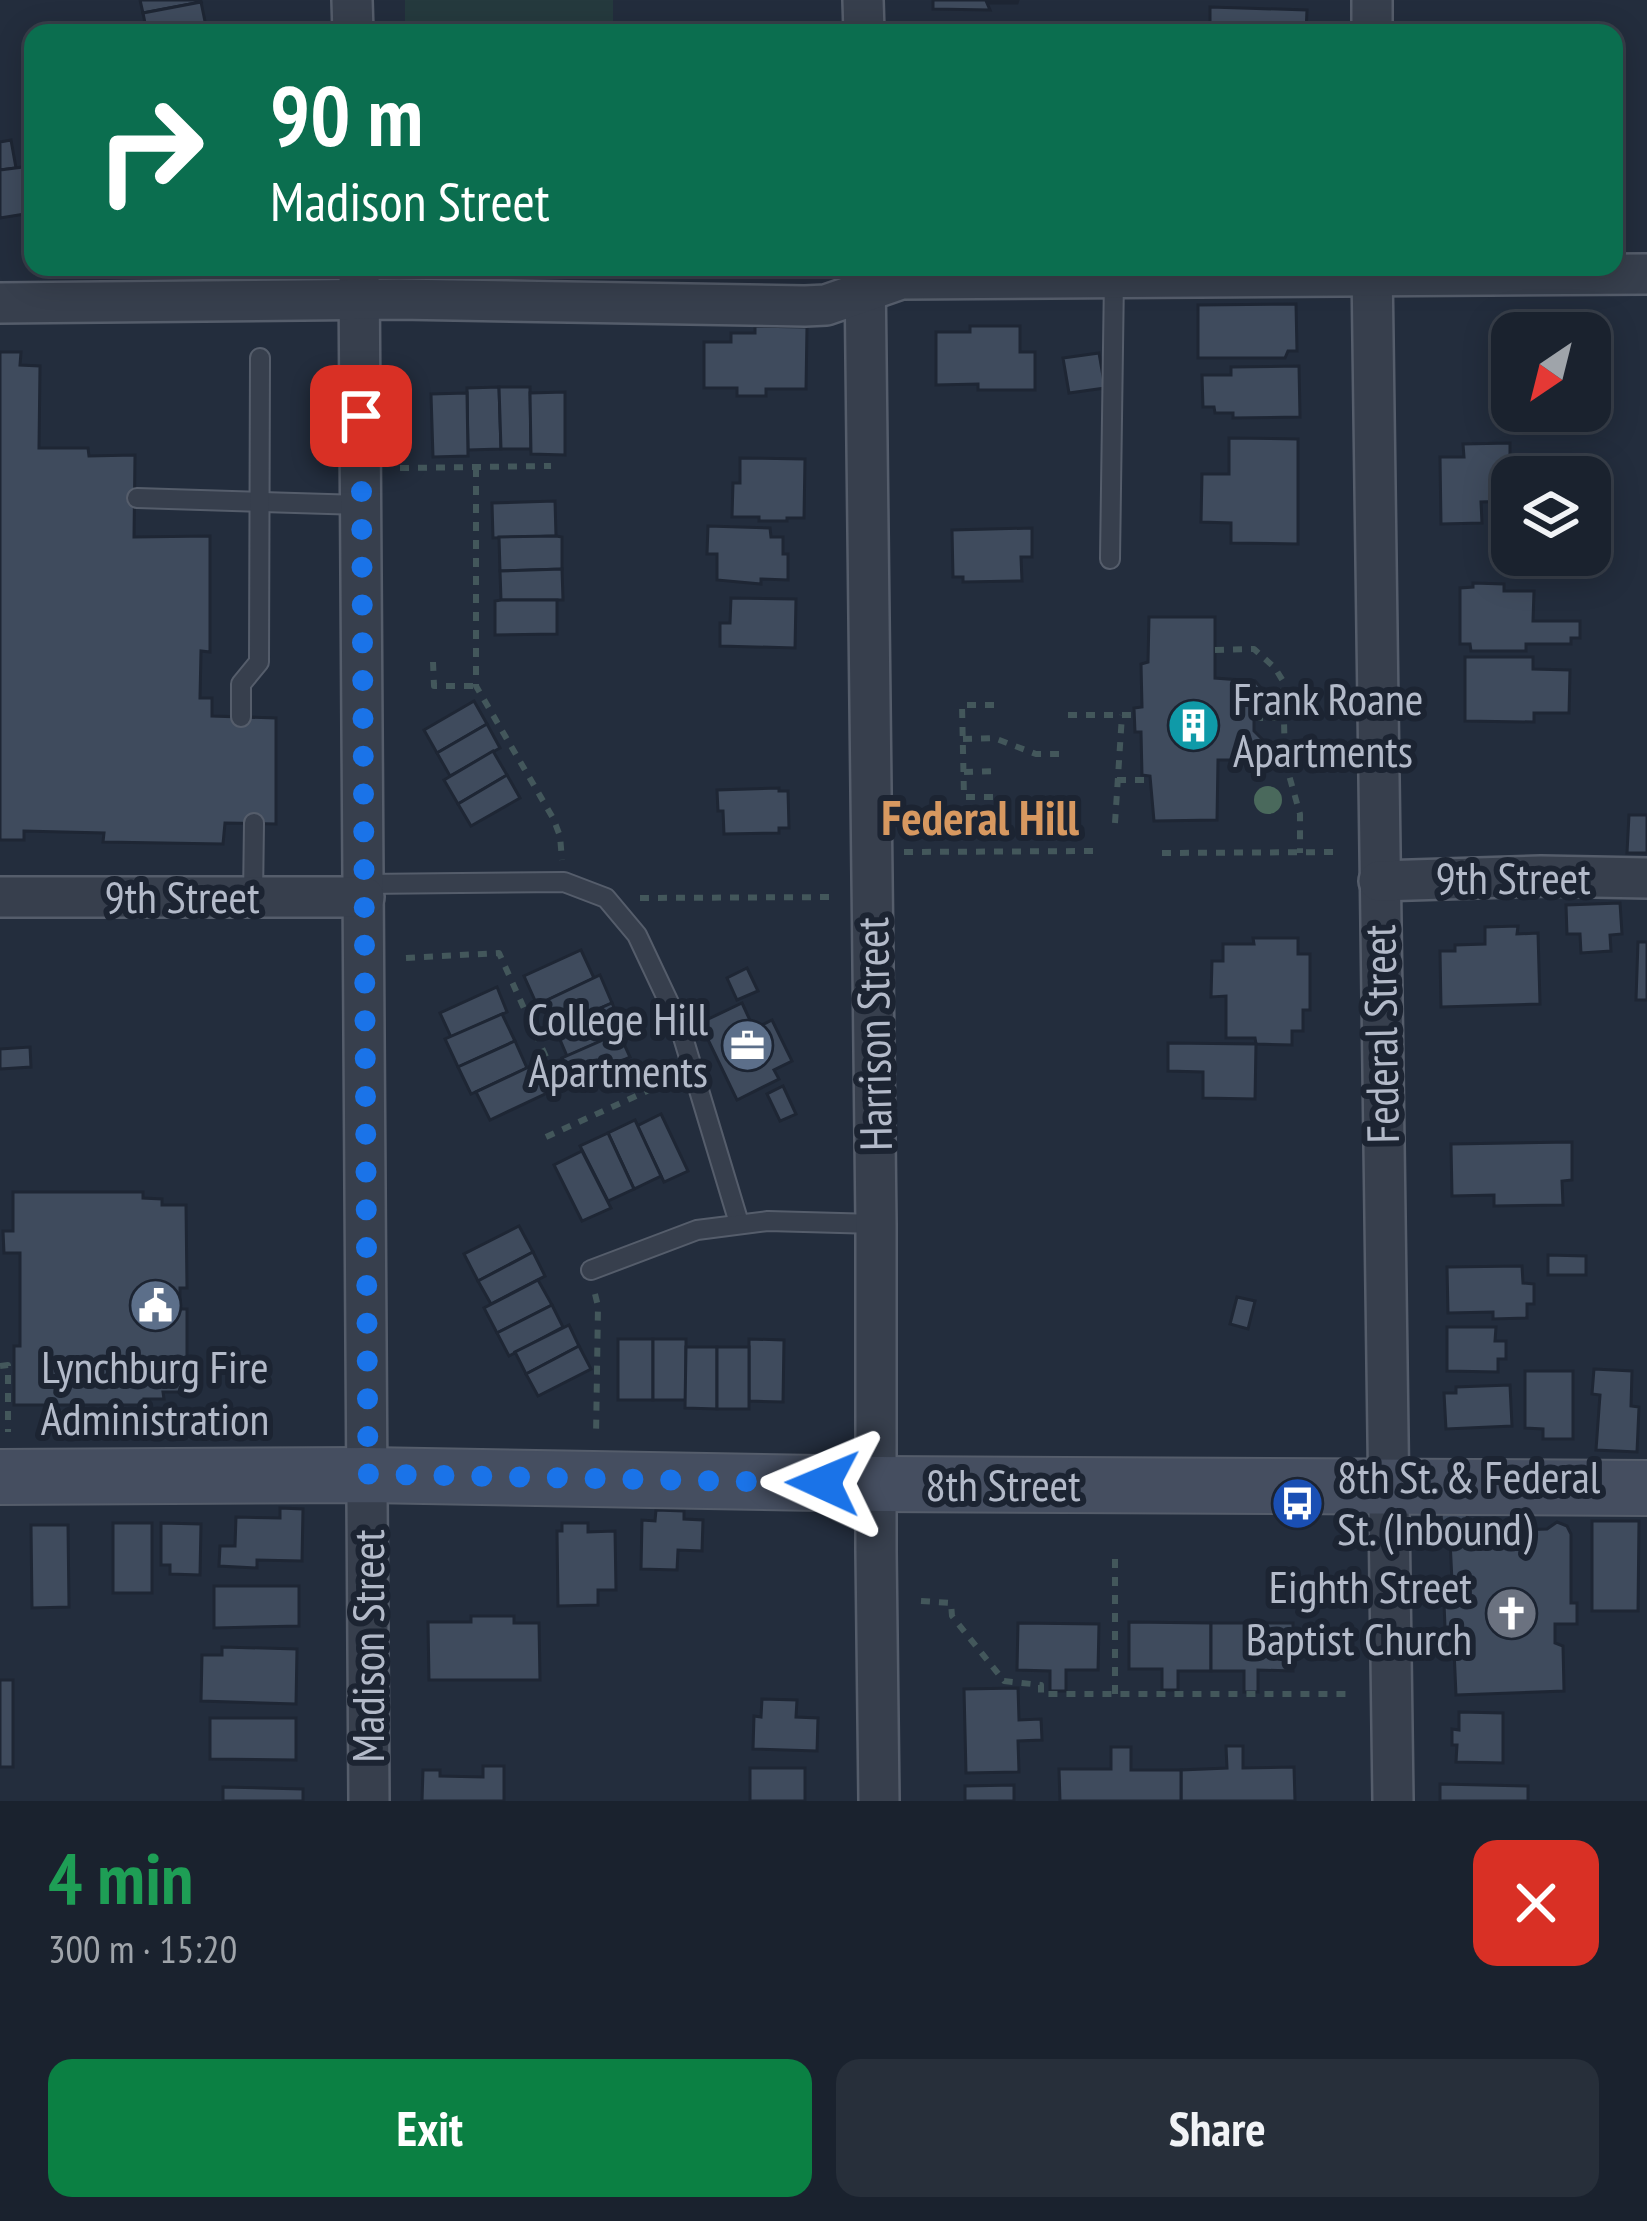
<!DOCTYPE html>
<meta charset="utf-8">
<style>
body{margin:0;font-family:"PT Sans Narrow",sans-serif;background:#272f3a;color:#f1f3f6;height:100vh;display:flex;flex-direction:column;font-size:45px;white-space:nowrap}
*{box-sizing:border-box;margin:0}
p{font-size:39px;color:#9fa4aa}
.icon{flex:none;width:66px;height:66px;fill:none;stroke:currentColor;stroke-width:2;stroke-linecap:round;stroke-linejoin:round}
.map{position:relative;height:1801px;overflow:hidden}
.side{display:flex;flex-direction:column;background:#1a222e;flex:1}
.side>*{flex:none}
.top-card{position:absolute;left:24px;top:24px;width:1599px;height:252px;border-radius:24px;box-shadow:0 6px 30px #0003,0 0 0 3px #383f4a;background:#0b6e4f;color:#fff;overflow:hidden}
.needle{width:78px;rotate:215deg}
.fabs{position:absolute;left:1491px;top:312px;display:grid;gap:24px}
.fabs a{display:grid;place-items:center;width:120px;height:120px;border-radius:24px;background:#1a222e;box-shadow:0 6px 30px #0003,0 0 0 3px #383f4a;font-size:60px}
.pin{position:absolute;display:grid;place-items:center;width:102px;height:102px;color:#fff;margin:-51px;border-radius:24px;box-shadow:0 6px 18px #0006}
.me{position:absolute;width:132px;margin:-66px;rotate:271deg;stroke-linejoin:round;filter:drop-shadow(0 0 9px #0008)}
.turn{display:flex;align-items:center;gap:42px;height:252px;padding:0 48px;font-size:54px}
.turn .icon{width:156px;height:156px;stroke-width:2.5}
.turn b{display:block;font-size:84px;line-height:102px}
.round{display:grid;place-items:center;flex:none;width:126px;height:126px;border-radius:24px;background:#272f3a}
.headline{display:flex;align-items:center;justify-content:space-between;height:204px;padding:0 48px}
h1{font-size:72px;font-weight:700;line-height:90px;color:#1e9e55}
.button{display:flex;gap:24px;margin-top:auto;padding:24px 48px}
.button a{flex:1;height:138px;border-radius:24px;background:#0b8043;color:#fff;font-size:48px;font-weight:700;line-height:138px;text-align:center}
.button a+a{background:#272f3a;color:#f1f3f6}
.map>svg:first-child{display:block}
.green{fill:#253a3e}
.building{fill:#3f4b5d;stroke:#1e2634;stroke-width:3}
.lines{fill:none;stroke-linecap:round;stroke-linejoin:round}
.lane-casing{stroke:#555d6b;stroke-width:22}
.street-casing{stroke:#555d6b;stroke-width:44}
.secondary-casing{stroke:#555d6b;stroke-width:58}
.path{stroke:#43575b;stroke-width:6;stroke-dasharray:9 9;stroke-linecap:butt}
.lane{stroke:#373f4d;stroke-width:18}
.street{stroke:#373f4d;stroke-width:39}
.secondary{stroke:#454e60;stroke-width:54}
.tree{fill:#4a695c}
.route{stroke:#1a73e8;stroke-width:21;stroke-dasharray:0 37.8}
.labels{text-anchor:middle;stroke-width:12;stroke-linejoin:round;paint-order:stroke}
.poi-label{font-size:45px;fill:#b3bac9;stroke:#1c2432;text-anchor:start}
.street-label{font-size:45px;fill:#b3bac9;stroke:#1c2432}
.neighbourhood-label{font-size:48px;font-weight:bold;fill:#d79860;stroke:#1c2432}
</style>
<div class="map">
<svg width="1647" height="1801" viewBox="0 0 1647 1801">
<rect width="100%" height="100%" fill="#232d3d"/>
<rect class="green" x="405" y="0" width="208" height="33"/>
<g class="building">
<polygon points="140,0 200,0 201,2 143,13"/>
<polygon points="933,0 1018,0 1017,3 987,3 990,10 933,9"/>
<polygon points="201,2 207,31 147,33 143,13"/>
<polygon points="1210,7 1307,10 1306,33 1210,33"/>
<polygon points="1025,26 1026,33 934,33 934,29"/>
<polygon points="11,140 16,168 0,170 0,142"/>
<polygon points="23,167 31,213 0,218 0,170"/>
<rect x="724" y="267" width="77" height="10"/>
<polygon points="1296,304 1297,351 1288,351 1285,358 1198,358 1198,305"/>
<polygon points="755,326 807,327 806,389 766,389 766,396 737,396 737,388 704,388 704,342 731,342 731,333 755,333"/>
<polygon points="970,326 1020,326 1020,352 1035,352 1035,390 978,390 978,384 936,385 936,332 970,332"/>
<polygon points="0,352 21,352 20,365 40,366 39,448 88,448 89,456 135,455 134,537 210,536 210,652 201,651 200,698 212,698 212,716 276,718 276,824 225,823 223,844 103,842 104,833 24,831 24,840 0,840"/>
<polygon points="1099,353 1105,388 1069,393 1063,358"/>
<polygon points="1299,366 1300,417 1233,418 1233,413 1215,413 1214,407 1203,407 1202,375 1231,375 1231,367"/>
<polygon points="499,387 501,449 468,450 467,388"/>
<polygon points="499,387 530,387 531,449 501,449"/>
<polygon points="565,392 565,455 531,454 530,393"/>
<polygon points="467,393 468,456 433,457 431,394"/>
<polygon points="1229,438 1298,439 1298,544 1231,543 1231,523 1201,522 1202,474 1229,474"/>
<polygon points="1510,443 1510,458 1538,457 1538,477 1512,477 1512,501 1481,502 1482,523 1441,524 1440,457 1464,457 1463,444"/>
<polygon points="740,458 805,459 804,518 787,518 787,521 759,521 759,517 732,517 733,483 740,483"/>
<polygon points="555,501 556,536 493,538 492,503"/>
<polygon points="708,526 770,528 771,537 783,537 783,554 788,554 788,580 761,579 761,584 717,580 717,554 707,554"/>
<polygon points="1032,528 1032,557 1021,557 1022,581 963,582 963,577 953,577 952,530"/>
<polygon points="556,536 562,537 562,569 500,571 499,537"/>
<polygon points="562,569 563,600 501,600 500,571"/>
<polygon points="1473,583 1504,584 1504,591 1534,591 1533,621 1580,621 1580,638 1571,638 1571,644 1526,644 1526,651 1471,651 1470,644 1460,644 1460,588 1473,587"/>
<polygon points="731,598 796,599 795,648 720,646 720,623 730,623"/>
<polygon points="501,600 557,600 557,634 495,635 495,601"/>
<polygon points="1149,617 1215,617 1215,678 1255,681 1263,690 1263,700 1254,711 1254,731 1263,740 1262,750 1254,760 1218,760 1217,820 1154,821 1150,776 1142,775 1141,732 1135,732 1134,708 1142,707 1141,664 1148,662"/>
<polygon points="1465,657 1533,657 1533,669 1570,670 1569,713 1534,713 1534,722 1465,721"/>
<polygon points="474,701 487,724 437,753 424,730"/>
<polygon points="487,724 500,748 450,776 437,753"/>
<polygon points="493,751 507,775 458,804 444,780"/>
<polygon points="507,775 520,798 471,826 458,804"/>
<polygon points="779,788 779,791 788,791 789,828 779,828 779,833 724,834 723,811 718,811 717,790"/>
<polygon points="1629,815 1647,815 1647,853 1627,853"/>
<polygon points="1620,903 1622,934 1610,935 1611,951 1581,953 1580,934 1567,934 1566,905"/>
<polygon points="1518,926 1517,934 1538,933 1540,1004 1441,1007 1440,951 1455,951 1455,945 1485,944 1485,927"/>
<polygon points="1253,938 1298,938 1298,954 1310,954 1310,1010 1303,1010 1303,1031 1292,1031 1292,1045 1256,1044 1255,1038 1226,1038 1226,996 1211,997 1212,961 1223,961 1223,944 1254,944"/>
<polygon points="1638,942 1647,942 1647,1000 1636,1000"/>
<polygon points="581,950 594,978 537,1005 524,976"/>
<polygon points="747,968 758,991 737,1000 727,978"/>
<polygon points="600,975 612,1003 555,1028 543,1002"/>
<polygon points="497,987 507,1012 451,1037 440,1013"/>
<polygon points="612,1003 624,1031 567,1056 555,1028"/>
<polygon points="742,1003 754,1029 772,1020 792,1061 774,1070 779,1079 737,1100 700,1023"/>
<polygon points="502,1014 515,1041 458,1067 445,1039"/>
<polygon points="619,1033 630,1057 573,1082 562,1058"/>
<polygon points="515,1041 527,1068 471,1094 458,1067"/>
<polygon points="1168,1043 1256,1044 1255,1099 1203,1098 1203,1072 1168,1071"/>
<polygon points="30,1047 31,1067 0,1069 0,1049"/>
<polygon points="533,1065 547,1093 490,1120 476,1092"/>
<polygon points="783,1086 796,1114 780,1121 767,1094"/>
<polygon points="661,1114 688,1171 664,1182 637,1126"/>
<polygon points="635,1120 661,1176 634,1189 608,1133"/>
<polygon points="608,1133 634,1189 608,1201 580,1146"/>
<polygon points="1572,1142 1572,1180 1562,1181 1563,1205 1494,1206 1494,1195 1452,1196 1451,1144"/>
<polygon points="582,1151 611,1208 582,1221 554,1165"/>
<polygon points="13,1192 143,1192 143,1198 162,1199 162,1205 186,1205 187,1288 180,1288 180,1309 187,1309 187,1392 163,1392 164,1399 144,1399 144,1405 14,1405 14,1346 20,1346 20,1253 4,1253 3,1231 13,1231"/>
<polygon points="519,1226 533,1252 478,1281 464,1254"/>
<polygon points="533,1252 545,1276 491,1304 478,1281"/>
<polygon points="1548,1255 1586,1256 1586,1275 1548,1275"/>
<polygon points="1522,1266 1523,1283 1534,1284 1534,1304 1527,1304 1527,1318 1493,1319 1493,1312 1448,1313 1447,1267"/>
<polygon points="538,1280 552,1305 497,1333 484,1308"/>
<polygon points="1237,1297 1255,1301 1248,1329 1230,1324"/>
<polygon points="552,1305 563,1327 509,1356 497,1333"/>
<polygon points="569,1325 579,1346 526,1374 515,1352"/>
<polygon points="1447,1327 1496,1327 1495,1341 1506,1341 1506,1359 1498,1359 1498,1372 1447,1371"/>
<rect x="618" y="1339" width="35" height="61"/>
<rect x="653" y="1339" width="33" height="61"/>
<polygon points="749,1339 784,1340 783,1402 749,1401"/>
<polygon points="579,1346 591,1369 538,1396 526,1374"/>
<polygon points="686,1347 717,1347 717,1409 685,1408"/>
<rect x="717" y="1347" width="32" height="62"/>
<polygon points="1594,1369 1632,1371 1631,1406 1639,1407 1637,1452 1596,1450 1600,1395 1592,1394"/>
<polygon points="1525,1371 1573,1371 1573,1439 1543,1439 1543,1429 1525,1428"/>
<polygon points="1510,1385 1512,1426 1446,1429 1444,1393 1456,1393 1456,1387"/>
<polygon points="280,1508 303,1509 302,1561 257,1560 257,1568 219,1566 220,1546 235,1546 236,1517 280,1518"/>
<polygon points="656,1510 684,1511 684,1519 703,1520 702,1551 678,1550 677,1570 641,1569 642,1520 655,1521"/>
<polygon points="1467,1512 1468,1532 1547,1529 1557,1522 1567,1526 1571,1534 1571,1603 1577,1603 1577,1624 1555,1624 1555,1643 1563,1646 1564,1691 1456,1695 1453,1627 1445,1627 1444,1603 1453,1602 1450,1540 1443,1541 1441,1513"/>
<polygon points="1592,1521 1639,1521 1638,1611 1592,1611"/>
<rect x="113" y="1523" width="39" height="70"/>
<polygon points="161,1523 201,1524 200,1575 170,1574 170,1565 161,1565"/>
<polygon points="562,1523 588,1523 588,1532 615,1531 616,1590 598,1590 598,1605 558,1606 557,1531 562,1531"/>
<polygon points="31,1525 68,1525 69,1607 32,1608"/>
<polygon points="214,1586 299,1586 299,1626 214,1628"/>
<polygon points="471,1616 514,1616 514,1623 539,1623 540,1680 429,1680 428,1622 471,1622"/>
<polygon points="1129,1622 1211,1623 1211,1671 1178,1671 1178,1690 1162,1690 1162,1669 1129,1669"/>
<polygon points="1018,1623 1099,1624 1098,1670 1066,1670 1066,1691 1050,1691 1050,1671 1017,1670"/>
<polygon points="1211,1623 1293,1623 1293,1671 1258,1670 1258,1692 1244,1692 1244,1671 1211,1671"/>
<polygon points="222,1647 297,1649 296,1704 201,1701 202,1655 222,1655"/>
<rect x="0" y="1680" width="13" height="87"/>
<polygon points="1018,1688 1019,1720 1041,1719 1042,1740 1018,1741 1019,1772 966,1773 964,1689"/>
<polygon points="762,1699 797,1700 796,1717 818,1718 817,1751 753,1749 754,1716 761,1717"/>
<polygon points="1459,1712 1503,1713 1503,1763 1456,1762 1457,1745 1452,1745 1452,1729 1459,1730"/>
<polygon points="210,1718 296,1718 296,1760 210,1759"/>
<polygon points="1226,1746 1243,1746 1243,1768 1294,1767 1295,1801 1181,1801 1181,1770 1227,1768"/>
<polygon points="1111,1747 1131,1747 1131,1770 1181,1770 1181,1801 1060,1801 1059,1769 1111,1769"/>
<polygon points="483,1766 504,1766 504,1801 422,1801 423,1770 440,1770 440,1776 483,1777"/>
<rect x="750" y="1768" width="55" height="33"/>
<polygon points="1440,1784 1528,1786 1528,1801 1440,1801"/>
<polygon points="1014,1785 1014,1801 965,1801 965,1786"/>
<polygon points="223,1787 303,1789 303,1801 223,1801"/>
</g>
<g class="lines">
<defs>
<g id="lane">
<polyline points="137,498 361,505"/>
<polyline points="1110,559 1114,278"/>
<polyline points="241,717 241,684 259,662 260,358"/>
<polyline points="363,884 564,882 606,898 637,935 679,1024 739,1223"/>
<polyline points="253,897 254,823"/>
<polyline points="591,1270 697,1230 768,1221 876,1224"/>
</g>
<g id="street">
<polyline points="352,0 353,33"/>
<polyline points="863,0 864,33"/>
<polyline points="1372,0 1372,33"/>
<polyline points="359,267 369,1801"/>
<polyline points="1372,267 1393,1801"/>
<polyline points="865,271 876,1224 876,1551 879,1801"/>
<polyline points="0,303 399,299 805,306 826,305 901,279 1647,274"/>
<polyline points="1379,881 1541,876 1647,878"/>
<polyline points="0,897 364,897"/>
</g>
<polyline id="secondary" points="0,1477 368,1475 877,1484 1647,1488"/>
</defs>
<use href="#lane" class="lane-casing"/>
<use href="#street" class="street-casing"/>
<use href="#secondary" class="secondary-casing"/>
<g class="path">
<polyline points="400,468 551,466"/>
<polyline points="476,468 476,686 553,818 560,836 562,860"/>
<polyline points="1215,650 1254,649 1275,668 1283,681 1285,761 1300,814 1300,853"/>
<polyline points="433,662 434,686 476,686"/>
<polyline points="994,705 962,705 964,797 996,797"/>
<polyline points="1068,715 1134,715"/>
<polyline points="1254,718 1284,718"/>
<polyline points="963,739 994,738 1036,754 1068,754"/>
<polyline points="964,772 995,771"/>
<polyline points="1117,780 1151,780"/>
<polyline points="1115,823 1122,715"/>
<polyline points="904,852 1098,851"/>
<polyline points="1162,853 1342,852"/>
<polyline points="640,898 837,897"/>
<polyline points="406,958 499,953 551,1068"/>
<polyline points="546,1137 669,1081"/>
<polyline points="595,1294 598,1306 596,1437"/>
<polyline points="0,1366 8,1365 8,1432"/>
<polyline points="921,1601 951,1603 952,1616 1004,1681 1041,1685 1041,1694 1347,1694"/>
<polyline points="1115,1694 1115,1554"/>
</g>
<use href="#lane" class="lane"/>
<use href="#street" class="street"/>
<use href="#secondary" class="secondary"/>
</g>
<circle class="tree" cx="1268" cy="800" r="14"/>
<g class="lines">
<polyline class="route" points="361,416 368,1474 823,1483"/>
</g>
<defs>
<symbol id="building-disc" viewBox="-11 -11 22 22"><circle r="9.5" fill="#0f9aa8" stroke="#1c2432"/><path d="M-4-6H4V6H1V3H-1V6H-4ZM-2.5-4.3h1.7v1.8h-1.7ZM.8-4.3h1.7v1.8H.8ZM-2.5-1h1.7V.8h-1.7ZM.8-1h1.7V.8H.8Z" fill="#fff"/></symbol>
<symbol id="office-disc" viewBox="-11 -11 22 22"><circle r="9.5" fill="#5c6f8a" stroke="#1c2432"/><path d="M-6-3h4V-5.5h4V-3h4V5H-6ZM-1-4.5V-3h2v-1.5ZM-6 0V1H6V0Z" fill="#fff"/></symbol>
<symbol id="civic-disc" viewBox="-11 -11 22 22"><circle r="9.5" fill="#5c6f8a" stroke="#1c2432"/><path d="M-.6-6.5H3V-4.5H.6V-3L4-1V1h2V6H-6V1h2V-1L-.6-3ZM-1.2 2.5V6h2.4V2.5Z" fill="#fff"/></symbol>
<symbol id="bus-disc" viewBox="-11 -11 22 22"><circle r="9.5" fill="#1a4fb4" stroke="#1c2432"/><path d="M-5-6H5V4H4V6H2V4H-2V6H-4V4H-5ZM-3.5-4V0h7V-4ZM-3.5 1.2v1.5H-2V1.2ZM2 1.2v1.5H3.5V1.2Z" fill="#fff"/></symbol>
<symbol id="church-disc" viewBox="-11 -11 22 22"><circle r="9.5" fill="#6b7280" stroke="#1c2432"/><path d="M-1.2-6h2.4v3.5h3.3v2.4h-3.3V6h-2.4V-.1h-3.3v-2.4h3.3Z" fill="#fff"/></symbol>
</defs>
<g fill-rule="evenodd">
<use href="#building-disc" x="1164" y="696" width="59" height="59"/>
<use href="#office-disc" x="718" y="1016" width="59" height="59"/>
<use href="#civic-disc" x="126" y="1276" width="59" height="59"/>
<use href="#bus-disc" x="1268" y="1474" width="59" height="59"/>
<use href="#church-disc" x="1482" y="1584" width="59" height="59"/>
</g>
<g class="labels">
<g class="poi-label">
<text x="1233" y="715">Frank Roane<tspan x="1233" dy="52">Apartments</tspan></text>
<text x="708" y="1035" text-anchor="end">College Hill<tspan x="708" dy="52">Apartments</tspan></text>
<text x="155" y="1383" text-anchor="middle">Lynchburg Fire<tspan x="155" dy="52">Administration</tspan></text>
<text x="1337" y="1493">8th St. &amp; Federal<tspan x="1337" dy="52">St. (Inbound)</tspan></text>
<text x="1472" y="1603" text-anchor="end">Eighth Street<tspan x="1472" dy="52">Baptist Church</tspan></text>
</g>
<g class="street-label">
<text x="1513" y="894">9th Street</text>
<text x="182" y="913">9th Street</text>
<text transform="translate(874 1034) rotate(-91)" y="16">Harrison Street</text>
<text transform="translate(1381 1034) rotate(-91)" y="16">Federal Street</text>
<text x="1003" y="1501">8th Street</text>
<text transform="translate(368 1646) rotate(-90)" y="16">Madison Street</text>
</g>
<g class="neighbourhood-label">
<text x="980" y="835">Federal Hill</text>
</g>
</g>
</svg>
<div class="fabs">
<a><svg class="needle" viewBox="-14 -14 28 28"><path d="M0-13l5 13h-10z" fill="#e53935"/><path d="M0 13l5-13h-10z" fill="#9fa4aa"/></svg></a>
<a><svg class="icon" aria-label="layers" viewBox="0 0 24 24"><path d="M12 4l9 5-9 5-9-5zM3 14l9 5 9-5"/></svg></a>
</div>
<div class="pin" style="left:361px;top:416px;background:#d93025"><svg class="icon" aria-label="arrive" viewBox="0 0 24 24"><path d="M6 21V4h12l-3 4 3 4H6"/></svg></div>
<svg class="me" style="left:823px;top:1483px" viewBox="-20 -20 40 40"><path d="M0-17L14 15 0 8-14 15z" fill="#1a73e8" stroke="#fff" stroke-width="4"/></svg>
<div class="top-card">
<div class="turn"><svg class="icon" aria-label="right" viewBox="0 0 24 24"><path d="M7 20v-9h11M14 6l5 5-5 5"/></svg><div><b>90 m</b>Madison Street</div></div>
</div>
</div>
<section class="side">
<div class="headline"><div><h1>4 min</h1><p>300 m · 15:20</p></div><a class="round" style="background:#d93025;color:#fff"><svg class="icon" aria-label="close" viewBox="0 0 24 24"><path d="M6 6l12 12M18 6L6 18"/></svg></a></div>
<div class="button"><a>Exit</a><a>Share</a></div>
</section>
